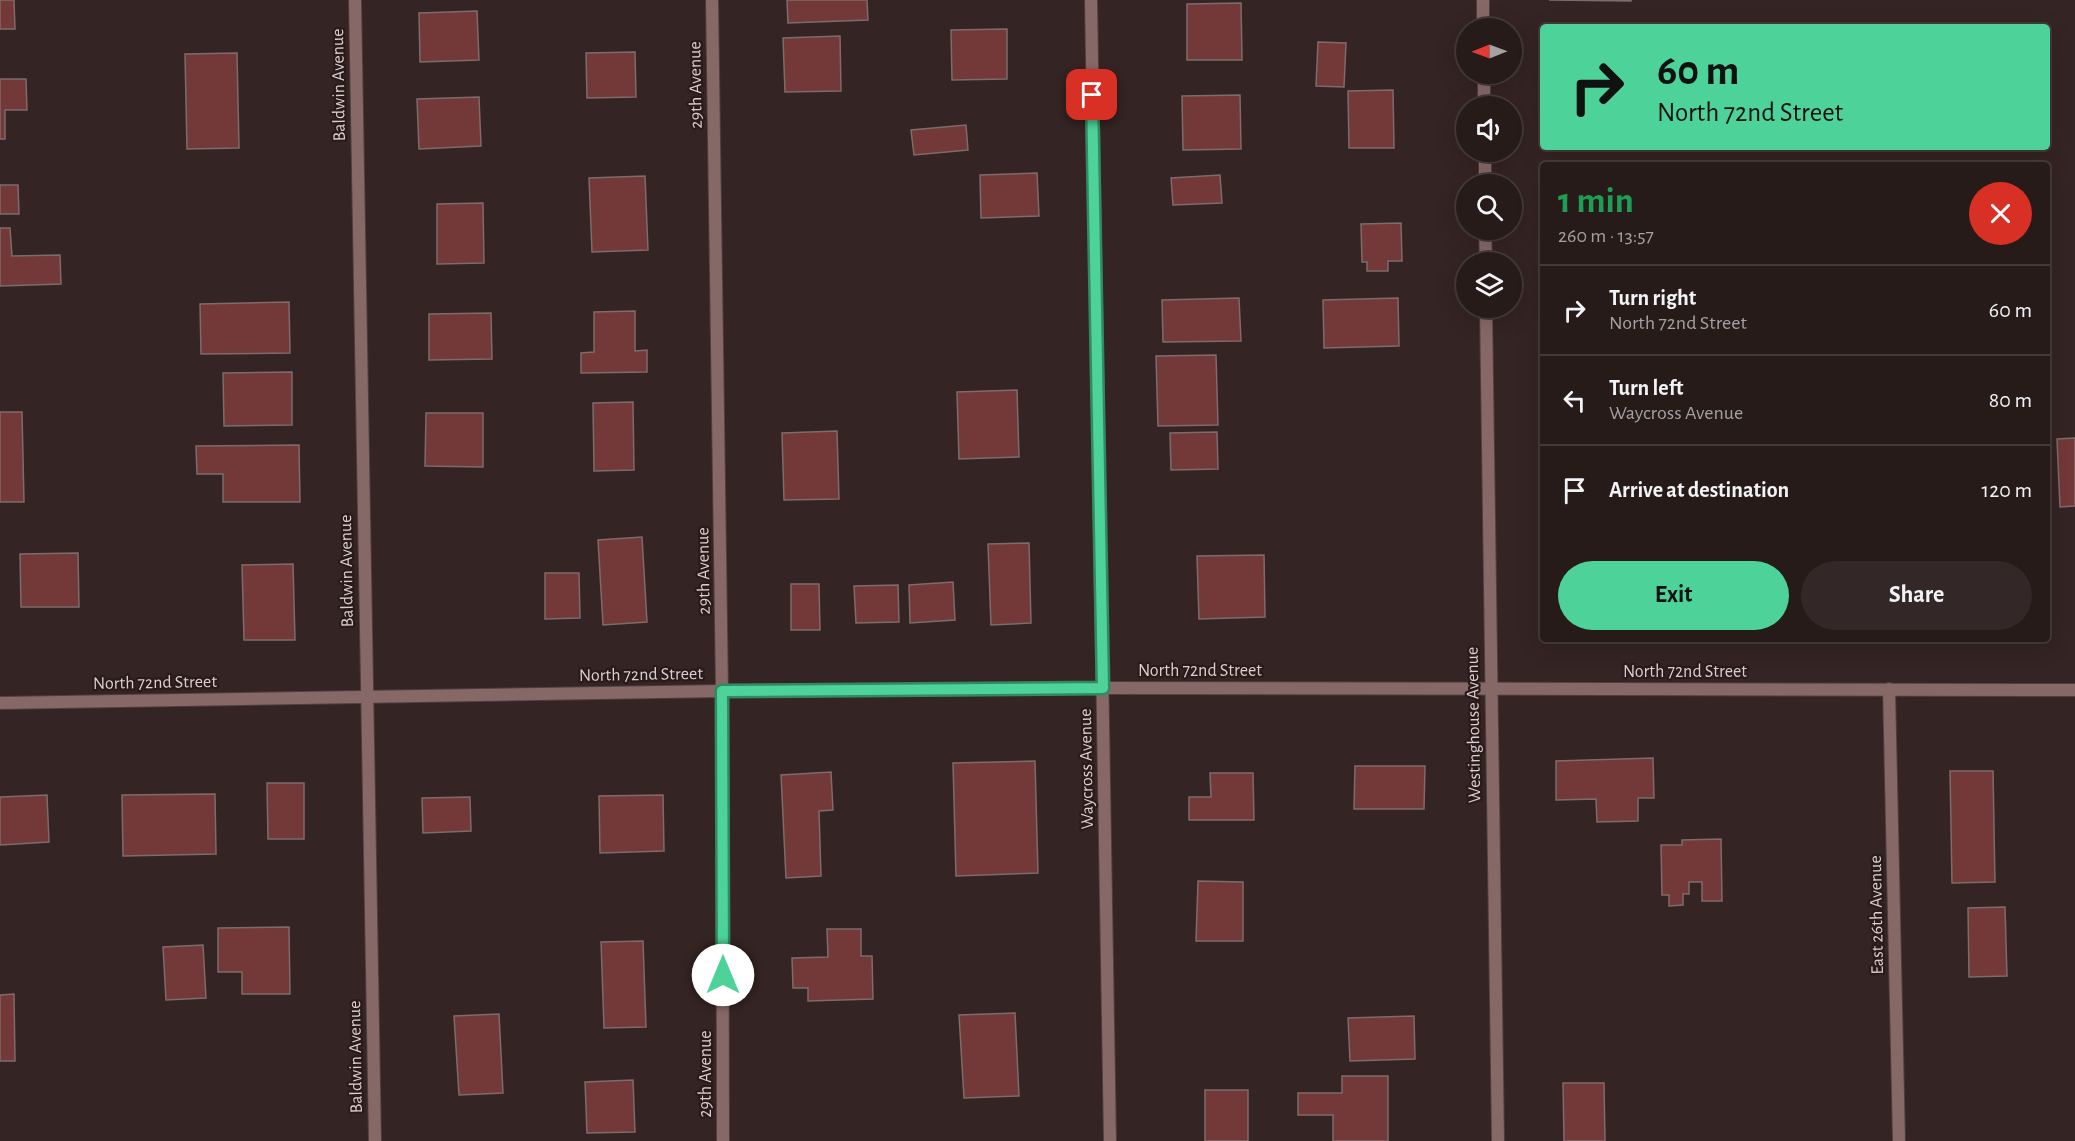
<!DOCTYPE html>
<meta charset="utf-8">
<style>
body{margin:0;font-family:"Alegreya Sans",sans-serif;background:#332827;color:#f1f3f6;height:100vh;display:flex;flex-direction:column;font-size:22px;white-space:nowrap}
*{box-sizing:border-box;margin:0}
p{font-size:20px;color:#a4a1a2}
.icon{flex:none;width:33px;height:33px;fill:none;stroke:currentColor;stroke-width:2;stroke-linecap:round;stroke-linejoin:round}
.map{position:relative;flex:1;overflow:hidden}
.details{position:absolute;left:1540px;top:162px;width:510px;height:480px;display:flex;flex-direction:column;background:#271b1a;border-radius:6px;box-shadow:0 6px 24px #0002,0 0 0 2px #433939}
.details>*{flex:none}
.hud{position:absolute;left:1540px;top:24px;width:510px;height:126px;border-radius:6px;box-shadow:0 6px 24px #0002,0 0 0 2px #433939;background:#4dd39a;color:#111;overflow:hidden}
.needle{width:39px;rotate:269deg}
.tools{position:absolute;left:1456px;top:18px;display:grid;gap:12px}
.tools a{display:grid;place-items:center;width:66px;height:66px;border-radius:50%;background:#271b1a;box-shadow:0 6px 24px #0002,0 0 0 2px #433939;font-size:30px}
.pin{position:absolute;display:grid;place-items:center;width:51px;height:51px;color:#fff;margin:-26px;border-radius:12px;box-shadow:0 3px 9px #0006}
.me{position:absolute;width:66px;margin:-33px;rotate:0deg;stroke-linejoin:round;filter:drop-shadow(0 0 4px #0008)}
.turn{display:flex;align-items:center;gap:21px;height:126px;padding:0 18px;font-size:27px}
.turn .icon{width:78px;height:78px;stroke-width:2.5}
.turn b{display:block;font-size:42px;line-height:51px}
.round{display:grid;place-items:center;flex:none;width:63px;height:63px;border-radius:32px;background:#332827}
.overview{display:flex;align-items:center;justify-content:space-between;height:102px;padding:0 18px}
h1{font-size:36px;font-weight:700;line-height:45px;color:#1e9e55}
.primary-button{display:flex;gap:12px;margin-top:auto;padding:12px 18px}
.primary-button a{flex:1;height:69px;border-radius:36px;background:#4dd39a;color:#111;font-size:24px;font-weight:700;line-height:69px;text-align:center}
.primary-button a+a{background:#332827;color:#f1f3f6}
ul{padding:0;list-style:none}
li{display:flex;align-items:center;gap:18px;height:90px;padding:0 18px;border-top:2px solid #433939}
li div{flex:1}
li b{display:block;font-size:22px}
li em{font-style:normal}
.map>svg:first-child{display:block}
.building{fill:#733838;stroke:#7e6b6a;stroke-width:1.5}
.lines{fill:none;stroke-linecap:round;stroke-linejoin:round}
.minor-casing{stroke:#4f3f3f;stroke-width:14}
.minor{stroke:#866867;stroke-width:12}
.route-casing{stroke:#328964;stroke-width:15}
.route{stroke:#4dd39a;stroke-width:10}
.labels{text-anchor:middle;stroke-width:4.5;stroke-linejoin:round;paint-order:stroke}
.street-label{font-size:18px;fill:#dacfcf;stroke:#2a1a1a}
</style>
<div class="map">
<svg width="2075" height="1141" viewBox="0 0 2075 1141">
<rect width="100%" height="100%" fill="#342423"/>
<g class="building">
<polygon points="0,0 14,0 15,29 0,29"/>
<polygon points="787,0 867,0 868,20 788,23"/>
<polygon points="1549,0 1631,0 1631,1"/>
<polygon points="1241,3 1242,60 1187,60 1187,4"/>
<polygon points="477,11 479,60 420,62 419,13"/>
<polygon points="1007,29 1007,79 952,80 951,30"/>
<polygon points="840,36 841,91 785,92 783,38"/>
<polygon points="1318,42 1346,43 1344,87 1316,86"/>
<polygon points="635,52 636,97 587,98 586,53"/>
<polygon points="237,53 239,148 187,149 185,54"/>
<polygon points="0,79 26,79 27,110 5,110 5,139 0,139"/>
<polygon points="1393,90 1394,148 1349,148 1348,91"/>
<polygon points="1240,95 1241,149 1183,150 1182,96"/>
<polygon points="479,97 481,146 419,149 417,99"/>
<polygon points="966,125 968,150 914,155 911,130"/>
<polygon points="1037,173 1039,216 981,218 980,175"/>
<polygon points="1220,175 1222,203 1173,205 1171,178"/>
<polygon points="645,176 648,250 592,252 589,178"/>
<polygon points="0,185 18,185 19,214 0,214"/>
<polygon points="483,203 484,263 437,264 437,204"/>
<polygon points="1401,223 1402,261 1388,261 1388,271 1367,271 1367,262 1362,262 1361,224"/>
<polygon points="0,228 10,228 12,256 60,255 61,284 0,286"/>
<polygon points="1239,298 1241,341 1163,342 1162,300"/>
<polygon points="1398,298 1399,346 1324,348 1323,300"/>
<polygon points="289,302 290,353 201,354 200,304"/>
<polygon points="635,311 635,351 647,350 647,372 581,373 581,353 594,352 594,312"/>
<polygon points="491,313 492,359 429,360 429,314"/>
<polygon points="1216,355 1218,425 1158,426 1156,356"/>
<polygon points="292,372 292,425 224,426 223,373"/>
<polygon points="1017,390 1019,457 959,459 957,392"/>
<polygon points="633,402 634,470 594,471 593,403"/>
<polygon points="0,412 22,412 24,502 0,502"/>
<polygon points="426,413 483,413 483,467 425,466"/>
<polygon points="837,431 839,499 784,500 782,433"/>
<polygon points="1217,432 1218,469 1171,470 1170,433"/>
<polygon points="2075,438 2075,506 2060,507 2057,439"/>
<polygon points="299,445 300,502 223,502 223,474 197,474 196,446"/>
<polygon points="642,537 647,622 603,625 598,540"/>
<polygon points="1029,543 1031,623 991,625 988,544"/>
<polygon points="78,553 79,607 21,607 20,554"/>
<polygon points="1264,555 1265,617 1199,619 1197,556"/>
<polygon points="293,564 295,640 244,640 242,565"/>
<polygon points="545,573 579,573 580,618 545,619"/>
<polygon points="953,582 955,620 910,623 909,585"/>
<polygon points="791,584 819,584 820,630 791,630"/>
<polygon points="898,585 899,622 856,623 854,586"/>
<polygon points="1653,758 1654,798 1638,798 1638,821 1597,822 1596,799 1556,800 1556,761"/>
<polygon points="1035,761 1038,873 956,876 953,763"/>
<polygon points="1355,766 1425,766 1424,809 1354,809"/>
<polygon points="1950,771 1993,771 1995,882 1952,883"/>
<polygon points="831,772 833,810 819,811 821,876 786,878 781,775"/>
<polygon points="1210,773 1253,773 1254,820 1189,820 1189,797 1211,797"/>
<polygon points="267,783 304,783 304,839 268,839"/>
<polygon points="215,794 216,854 123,856 122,795"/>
<polygon points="47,795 49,842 0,845 0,797"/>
<polygon points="663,795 664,851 600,853 599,796"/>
<polygon points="470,797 471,831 423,833 422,798"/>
<polygon points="1721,839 1722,901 1702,901 1702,882 1689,882 1689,894 1683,894 1683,905 1669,906 1669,895 1662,895 1661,845 1682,845 1682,840"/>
<polygon points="1198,881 1243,882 1243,941 1196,941"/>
<polygon points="2005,907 2007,976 1969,977 1968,908"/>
<polygon points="289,927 290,994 242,994 242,972 218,972 218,928"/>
<polygon points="827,929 861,929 861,956 872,956 873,999 808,1001 808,988 793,988 792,958 828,957"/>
<polygon points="643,941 646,1027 604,1028 601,942"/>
<polygon points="203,945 206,998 166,1000 163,947"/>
<polygon points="14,994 15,1061 0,1061 0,995"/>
<polygon points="1015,1013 1019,1096 964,1098 959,1015"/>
<polygon points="499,1014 503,1093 459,1095 454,1016"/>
<polygon points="1414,1016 1415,1059 1350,1061 1348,1018"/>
<polygon points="1342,1076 1388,1076 1388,1141 1333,1141 1333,1115 1298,1115 1298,1093 1342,1093"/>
<polygon points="633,1080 635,1132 587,1133 585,1082"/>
<polygon points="1563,1083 1604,1083 1605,1141 1564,1141"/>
<rect x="1205" y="1090" width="43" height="51"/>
</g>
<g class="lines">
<defs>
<g id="minor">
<polyline points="355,0 375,1141"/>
<polyline points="712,0 722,691 723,1141"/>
<polyline points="1091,0 1110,1141"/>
<polyline points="1483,0 1483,28"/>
<polyline points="1484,74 1484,106"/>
<polyline points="1485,152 1485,184"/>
<polyline points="1485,230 1486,262"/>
<polyline points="1486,308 1498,1141"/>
<polyline points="1889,689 1899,1141"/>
<polyline points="0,703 722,691 1103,688 2075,690"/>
</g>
</defs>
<use href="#minor" class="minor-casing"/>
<use href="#minor" class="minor"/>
</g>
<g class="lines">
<defs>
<polyline id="route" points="723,975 722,691 1103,688 1092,95"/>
</defs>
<use href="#route" class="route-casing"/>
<use href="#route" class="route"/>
</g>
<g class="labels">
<g class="street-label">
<text transform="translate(338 85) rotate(-91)" y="6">Baldwin Avenue</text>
<text transform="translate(695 85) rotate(-91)" y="6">29th Avenue</text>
<text transform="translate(346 571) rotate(-91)" y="6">Baldwin Avenue</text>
<text transform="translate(703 571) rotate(-91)" y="6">29th Avenue</text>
<text x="1200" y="676">North 72nd Street</text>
<text x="1685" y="677">North 72nd Street</text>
<text transform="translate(641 674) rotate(-1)" y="6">North 72nd Street</text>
<text transform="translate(155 682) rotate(-1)" y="6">North 72nd Street</text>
<text transform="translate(1473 725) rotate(-91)" y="6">Westinghouse Avenue</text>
<text transform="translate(1086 769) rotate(-91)" y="6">Waycross Avenue</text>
<text transform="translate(1876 915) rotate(-91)" y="6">East 26th Avenue</text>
<text transform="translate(355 1057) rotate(-91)" y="6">Baldwin Avenue</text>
<text transform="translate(705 1074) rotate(-90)" y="6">29th Avenue</text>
</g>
</g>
</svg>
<div class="tools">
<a><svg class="needle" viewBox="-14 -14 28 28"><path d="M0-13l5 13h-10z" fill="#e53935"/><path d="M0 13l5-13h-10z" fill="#a4a1a2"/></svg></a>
<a><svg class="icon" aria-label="sound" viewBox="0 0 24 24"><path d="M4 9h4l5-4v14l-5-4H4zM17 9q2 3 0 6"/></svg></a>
<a><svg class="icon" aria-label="search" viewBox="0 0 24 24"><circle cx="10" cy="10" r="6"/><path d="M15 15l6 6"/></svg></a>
<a><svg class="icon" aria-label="layers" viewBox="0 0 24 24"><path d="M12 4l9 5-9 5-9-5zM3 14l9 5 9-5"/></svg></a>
</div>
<div class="pin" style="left:1092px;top:95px;background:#d93025"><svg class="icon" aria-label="arrive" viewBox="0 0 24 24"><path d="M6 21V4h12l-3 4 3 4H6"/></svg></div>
<svg class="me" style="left:723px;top:975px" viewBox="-20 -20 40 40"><circle r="19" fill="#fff"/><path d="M0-13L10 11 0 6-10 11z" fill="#4dd39a"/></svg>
<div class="hud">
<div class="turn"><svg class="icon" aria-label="right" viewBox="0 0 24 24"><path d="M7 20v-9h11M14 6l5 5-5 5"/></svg><div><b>60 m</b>North 72nd Street</div></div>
</div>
<section class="details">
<div class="overview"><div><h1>1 min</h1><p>260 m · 13:57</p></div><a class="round" style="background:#d93025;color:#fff"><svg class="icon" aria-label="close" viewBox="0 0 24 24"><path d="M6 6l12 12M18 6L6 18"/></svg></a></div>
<ul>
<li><svg class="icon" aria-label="right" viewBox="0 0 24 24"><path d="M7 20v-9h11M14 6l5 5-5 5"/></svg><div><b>Turn right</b><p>North 72nd Street</p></div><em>60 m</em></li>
<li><svg class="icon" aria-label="left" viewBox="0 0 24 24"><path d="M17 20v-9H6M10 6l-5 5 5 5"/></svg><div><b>Turn left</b><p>Waycross Avenue</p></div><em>80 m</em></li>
<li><svg class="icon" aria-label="arrive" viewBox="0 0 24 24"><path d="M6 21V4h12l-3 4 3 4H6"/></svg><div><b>Arrive at destination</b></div><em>120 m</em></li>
</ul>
<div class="primary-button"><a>Exit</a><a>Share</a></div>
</section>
</div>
